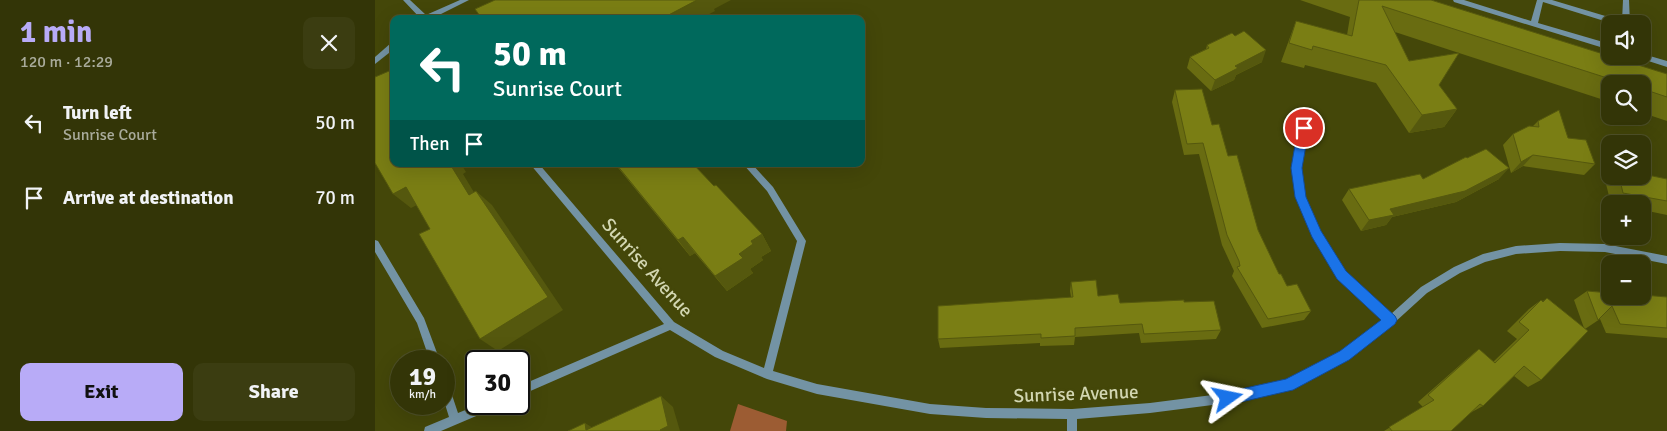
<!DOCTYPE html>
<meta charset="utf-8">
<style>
body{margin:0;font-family:Signika,sans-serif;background:#3b3d11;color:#f1f3f6;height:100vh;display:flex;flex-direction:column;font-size:19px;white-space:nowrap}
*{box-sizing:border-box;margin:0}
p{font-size:16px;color:#a9ab9b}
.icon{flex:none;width:28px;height:28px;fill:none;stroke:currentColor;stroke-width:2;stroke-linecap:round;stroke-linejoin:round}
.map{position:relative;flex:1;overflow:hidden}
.drawer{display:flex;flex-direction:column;background:#333507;width:375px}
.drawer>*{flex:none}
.guide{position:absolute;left:15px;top:15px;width:475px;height:152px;border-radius:10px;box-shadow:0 5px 20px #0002,0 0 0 1px #4e5028;background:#00695c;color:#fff;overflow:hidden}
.tools{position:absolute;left:1226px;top:15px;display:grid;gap:10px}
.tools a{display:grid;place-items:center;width:50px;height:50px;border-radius:10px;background:#333507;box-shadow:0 5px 20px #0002,0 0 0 1px #4e5028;font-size:25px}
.speed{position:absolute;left:15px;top:350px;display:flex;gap:10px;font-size:25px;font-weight:700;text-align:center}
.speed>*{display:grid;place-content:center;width:65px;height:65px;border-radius:50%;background:#333507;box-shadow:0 5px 20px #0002,0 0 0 1px #4e5028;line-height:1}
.speed small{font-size:12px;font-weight:400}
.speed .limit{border:2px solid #111;border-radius:8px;background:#fff;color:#111}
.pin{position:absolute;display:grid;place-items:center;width:42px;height:42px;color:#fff;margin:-21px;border:2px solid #fff;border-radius:50%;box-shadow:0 1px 5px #0007}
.me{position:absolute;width:55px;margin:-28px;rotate:78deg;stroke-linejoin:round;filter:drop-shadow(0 0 4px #0008)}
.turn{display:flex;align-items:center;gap:18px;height:105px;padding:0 20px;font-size:22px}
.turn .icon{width:65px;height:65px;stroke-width:2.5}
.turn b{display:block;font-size:35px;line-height:42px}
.then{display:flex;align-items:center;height:48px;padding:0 20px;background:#0003;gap:10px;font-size:19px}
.round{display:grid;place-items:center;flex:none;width:52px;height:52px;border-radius:10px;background:#3b3d11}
.headline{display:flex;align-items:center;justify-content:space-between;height:85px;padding:0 20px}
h1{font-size:30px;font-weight:700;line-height:38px;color:#b8abf7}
.button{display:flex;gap:10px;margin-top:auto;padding:10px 20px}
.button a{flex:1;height:58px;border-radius:10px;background:#b8abf7;color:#111;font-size:20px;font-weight:700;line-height:58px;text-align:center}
.button a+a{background:#3b3d11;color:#f1f3f6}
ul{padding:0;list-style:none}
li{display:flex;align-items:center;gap:15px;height:75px;padding:0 20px}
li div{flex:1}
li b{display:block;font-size:19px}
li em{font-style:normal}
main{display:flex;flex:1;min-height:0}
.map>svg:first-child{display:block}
.green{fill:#9c5c33}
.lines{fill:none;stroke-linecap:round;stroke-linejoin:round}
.minor{fill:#7393a4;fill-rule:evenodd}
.wall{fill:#696c11;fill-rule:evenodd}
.shaded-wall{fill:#55580e}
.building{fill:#7a7e14;stroke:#55580e}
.route{fill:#1a73e8;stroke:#114b97}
.labels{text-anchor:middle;stroke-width:5;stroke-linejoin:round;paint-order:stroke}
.street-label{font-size:19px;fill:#d2d6b1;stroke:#444709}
</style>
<main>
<section class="drawer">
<div class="headline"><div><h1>1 min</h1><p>120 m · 12:29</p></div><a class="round"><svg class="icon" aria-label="close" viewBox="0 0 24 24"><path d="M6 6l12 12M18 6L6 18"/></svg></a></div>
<ul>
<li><svg class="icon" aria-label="left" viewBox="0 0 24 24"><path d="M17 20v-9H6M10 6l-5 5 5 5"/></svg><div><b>Turn left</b><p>Sunrise Court</p></div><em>50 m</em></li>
<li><svg class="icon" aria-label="arrive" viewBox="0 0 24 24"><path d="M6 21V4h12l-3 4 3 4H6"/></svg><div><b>Arrive at destination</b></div><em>70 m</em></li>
</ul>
<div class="button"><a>Exit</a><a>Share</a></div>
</section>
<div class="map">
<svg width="1292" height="431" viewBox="0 0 1292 431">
<rect width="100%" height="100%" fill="#444709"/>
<polygon class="green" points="363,404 412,421 411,431 355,431"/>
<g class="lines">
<g class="minor">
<polygon points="28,0 35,0 51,15 85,0 94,0 56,19 46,19"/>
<polygon points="1078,0 1089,0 1156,21 1162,0 1177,0 1247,21 1248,0 1254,0 1255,24 1239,24 1168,2 1163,23 1235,44 1235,50 1079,2"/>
<polygon points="16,43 19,43 19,49 0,64 0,57"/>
<polygon points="1268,54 1292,61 1292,67 1264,58 1263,56 1268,56"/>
<polygon points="929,125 933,128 925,168 929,197 945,231 969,272 1016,314 1046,287 1079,267 1108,254 1141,246 1185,243 1230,244 1292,256 1292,264 1230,252 1185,251 1141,254 1110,262 1085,273 1052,293 1019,323 973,359 913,390 853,403 775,413 702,419 702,431 692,431 692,419 611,418 555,414 442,394 392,379 340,357 295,330 144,396 144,386 289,324 155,164 164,164 299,322 348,351 389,368 422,241 392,191 368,164 377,164 398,187 431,241 398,371 442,384 555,404 611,408 697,409 775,403 853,393 912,380 965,353 1009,320 963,278 939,236 921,197 917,168 925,128"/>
<polygon points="0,240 3,241 49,318 65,361 55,361 42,323 0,252"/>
<polygon points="69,381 73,383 83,413 105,404 121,404 120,408 66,431 49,431 50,427 74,417 69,401"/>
</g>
</g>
<g class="wall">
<path d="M 925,0 L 1056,0 L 1292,74 L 1292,121 L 1268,113 L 1268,84 L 1235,84 L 1235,102 L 1084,53 L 1064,85 L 1082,109 L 1069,127 L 1034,133 L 1001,83 L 930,65 L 929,68 L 906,62 L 914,40 L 921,21 L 972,35 L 975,17 ZM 1020,32 L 1084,53 L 1034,61 Z"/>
<polygon points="832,45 887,62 861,75 859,80 836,91 812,68 815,57 831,49"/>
<polygon points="800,90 837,125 853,156 883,230 904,274 912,286 936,311 929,320 887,328 857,276 859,271 847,245 824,154 809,155 797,102"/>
<polygon points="1163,121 1193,138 1220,164 1209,175 1148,166 1136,173 1128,145 1138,134 1158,126"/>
<polygon points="1092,158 1124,179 1081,202 1017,217 1011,225 986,231 967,200 974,189 1048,179"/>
<polygon points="1235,161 1235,176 1268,176 1292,179 1292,215 1268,210 1268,204 1236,204 1227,168"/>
<polygon points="240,164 318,164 339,186 387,234 396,251 386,257 388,260 375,269 378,273 352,291 320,253 315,256"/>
<polygon points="696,282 723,296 745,303 809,302 846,330 841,339 766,343 764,333 700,337 699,345 665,346 665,343 565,348 563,339 696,297 695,291"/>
<polygon points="1212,291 1292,297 1292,338 1231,333 1225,319 1210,329 1166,380 1153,387 1139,376 1108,406 1095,413 1076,431 1009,431 1048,407 1043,402 1093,358 1104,349 1118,362 1142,339 1132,331 1154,309 1166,300 1168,301 1172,298 1209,328 1199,300"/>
</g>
<g class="shaded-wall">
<polygon points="322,0 356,0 339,9 340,11 325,19 286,19"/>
<polygon points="891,50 887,62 861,75 859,80 836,91 840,80 860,66"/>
<polygon points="1082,109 1069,127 1034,133 1047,115"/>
<polygon points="1158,155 1148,166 1136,173 1146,162"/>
<polygon points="75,164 86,164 91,172 88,174 109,209 94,195"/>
<polygon points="1134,168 1124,179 1081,202 1017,217 1011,225 986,231 994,220 1015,209"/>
<polygon points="31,187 48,202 36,208 18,194"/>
<polygon points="101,191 117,205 188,310 123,351 105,339"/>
<polygon points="387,234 396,251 386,257 388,260 375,269 378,273 352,291 340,276 376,241"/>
<polygon points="308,237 320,253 315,256 303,240"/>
<polygon points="286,396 298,407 305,431 286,431"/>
<polygon points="210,423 223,431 211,430"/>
</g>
<g class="building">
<polygon points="120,0 322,0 286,19 107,19 100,9"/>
<polygon points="984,0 1056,0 1292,74 1292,97 1268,89 1268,84 1251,84 1007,6 1034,61 1084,53 1064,85 1082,109 1047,115 1011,65 938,46 937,50 914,43 921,21 977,36"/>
<polygon points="869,31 891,50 860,66 863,68 840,80 815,57 834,48 832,45 857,33 860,36"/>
<polygon points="14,71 19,79 19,164 75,164 94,195 101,191 173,297 105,339 44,234 55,229 31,187 18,194 0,163 0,77"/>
<polygon points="827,89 837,125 844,124 853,156 862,155 883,230 904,274 906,274 912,286 922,284 936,311 893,319 862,267 865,266 864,261 852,235 828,143 812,144 800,90"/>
<polygon points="1184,110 1193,138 1211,140 1220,164 1158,155 1146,162 1138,134 1154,126 1164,127 1163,121"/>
<polygon points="1111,149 1134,168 1090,191 1015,209 1019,215 994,220 974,189 1045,174 1048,179 1091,157 1092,158"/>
<polygon points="241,164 318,164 339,186 341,185 387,234 376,241 378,244 364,254 368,258 340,276 308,237 303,240"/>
<polygon points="1268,174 1292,179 1292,201 1248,193 1244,176 1268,176"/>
<polygon points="721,280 723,296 743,294 745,303 809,300 809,302 839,301 846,330 769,334 767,324 700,328 700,336 666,338 666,334 563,339 563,306 698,297 696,282"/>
<polygon points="1212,291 1235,293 1235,296 1268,296 1268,295 1292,297 1292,328 1245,324 1237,306 1223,320"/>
<polygon points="1172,298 1213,331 1166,380 1149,366 1108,406 1105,404 1076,431 1017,431 1014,427 1059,400 1053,395 1104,349 1120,363 1154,330 1144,322 1166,300 1168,302"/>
<polygon points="286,396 293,426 285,430 286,431 193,431 210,423 211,430"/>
</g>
<polygon class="route" points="929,124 934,128 927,168 931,197 946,231 971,271 1020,316 1022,320 1020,324 974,360 918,390 853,405 848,403 846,398 848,393 911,379 965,351 1006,320 962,279 937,237 920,197 916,168 923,128"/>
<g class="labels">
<g class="street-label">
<text transform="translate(273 267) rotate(48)" y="7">Sunrise Avenue</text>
<text transform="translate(701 393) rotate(-2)" y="7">Sunrise Avenue</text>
</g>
</g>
</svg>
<div class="tools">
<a><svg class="icon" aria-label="sound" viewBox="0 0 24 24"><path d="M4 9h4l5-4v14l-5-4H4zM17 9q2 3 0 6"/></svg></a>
<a><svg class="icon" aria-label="search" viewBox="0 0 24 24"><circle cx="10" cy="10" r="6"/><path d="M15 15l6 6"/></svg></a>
<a><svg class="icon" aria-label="layers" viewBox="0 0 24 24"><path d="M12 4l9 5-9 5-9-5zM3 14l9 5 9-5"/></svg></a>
<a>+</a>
<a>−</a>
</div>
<div class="speed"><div>19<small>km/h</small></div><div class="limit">30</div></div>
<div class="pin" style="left:929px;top:128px;background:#d93025"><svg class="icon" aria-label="arrive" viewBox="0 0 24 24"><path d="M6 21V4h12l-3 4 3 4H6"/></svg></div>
<svg class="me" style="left:853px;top:398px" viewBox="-20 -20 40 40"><path d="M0-17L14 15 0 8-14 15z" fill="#1a73e8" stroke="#fff" stroke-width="4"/></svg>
<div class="guide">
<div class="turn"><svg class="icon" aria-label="left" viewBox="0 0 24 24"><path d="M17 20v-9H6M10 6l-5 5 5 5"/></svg><div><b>50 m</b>Sunrise Court</div></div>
<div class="then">Then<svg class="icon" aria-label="arrive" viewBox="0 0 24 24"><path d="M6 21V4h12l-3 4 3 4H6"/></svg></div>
</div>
</div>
</main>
